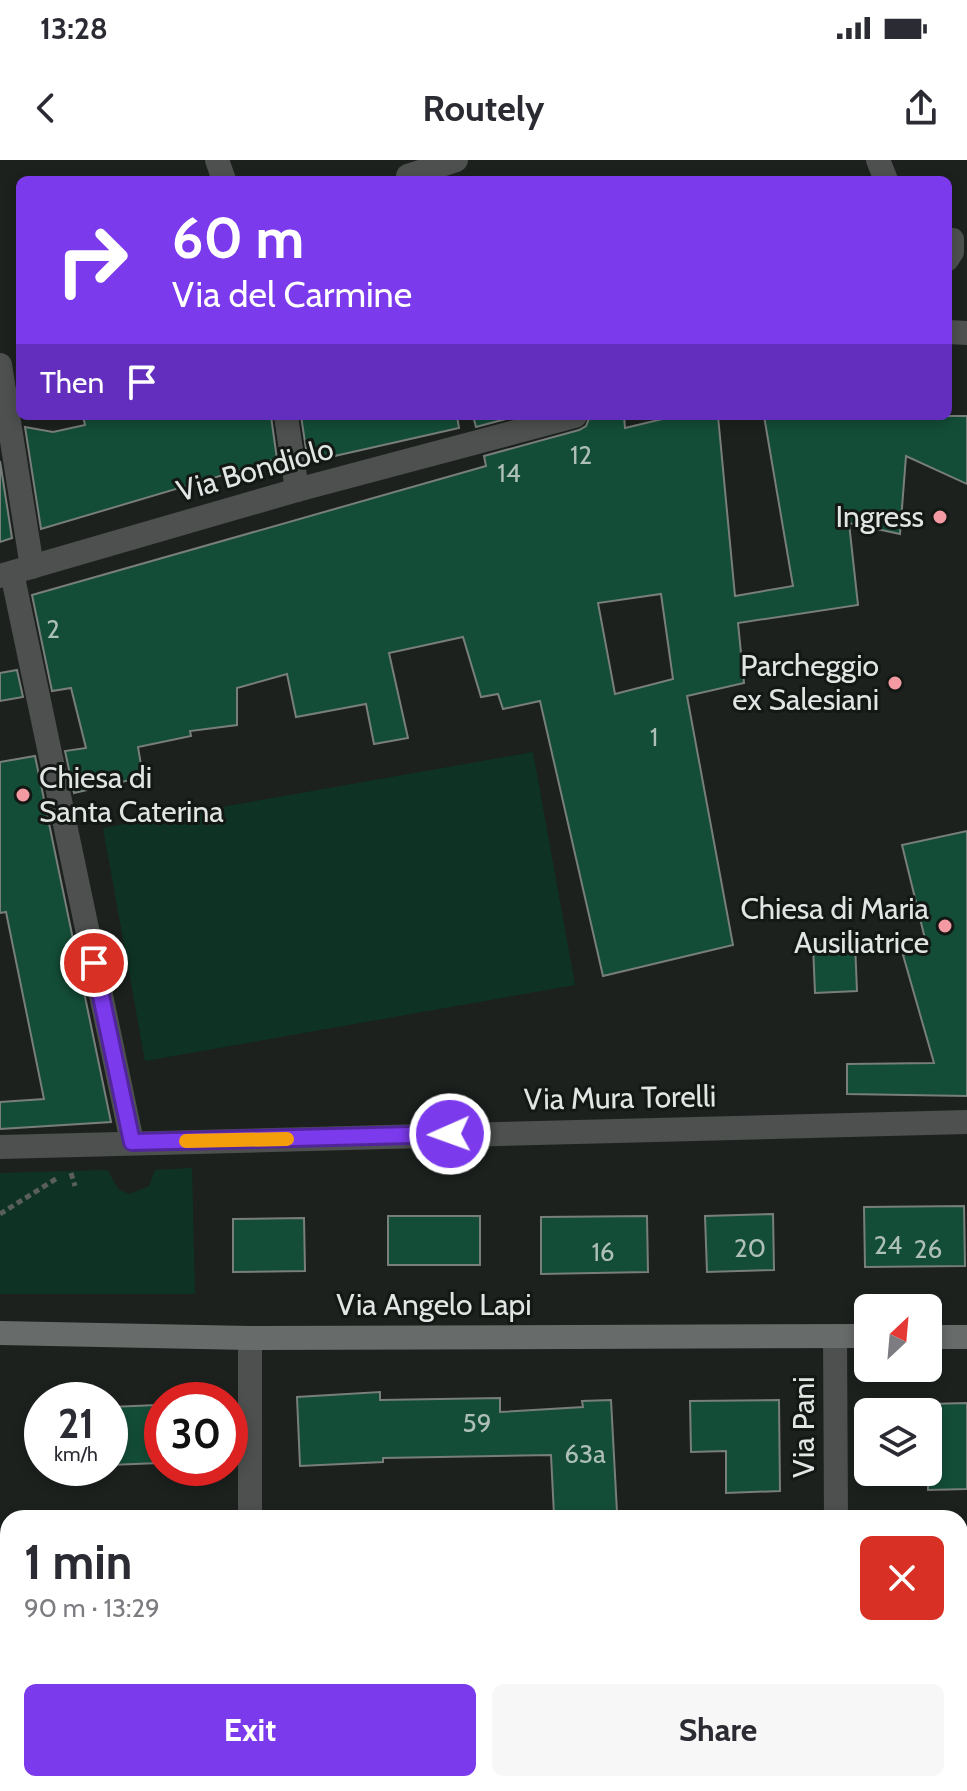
<!DOCTYPE html>
<meta charset="utf-8">
<style>
body{margin:0;font-family:Cabin,sans-serif;background:#f7f7f7;color:#2b2b33;height:100vh;display:flex;flex-direction:column;font-size:30px;white-space:nowrap}
*{box-sizing:border-box;margin:0}
p{font-size:26px;color:#7c7c81}
.icon{flex:none;width:44px;height:44px;fill:none;stroke:currentColor;stroke-width:2;stroke-linecap:round;stroke-linejoin:round}
.map{position:relative;flex:1;overflow:hidden}
.drawer{position:absolute;left:0px;top:1350px;width:968px;height:282px;display:flex;flex-direction:column;background:#fff;border-radius:24px 24px 0 0;box-shadow:0 4px 12px #0003}
.drawer>*{flex:none}
.hud{position:absolute;left:16px;top:16px;width:936px;height:244px;border-radius:12px;box-shadow:0 4px 12px #0003;background:#7c3aed;color:#fff;overflow:hidden}
.needle{width:52px;rotate:26deg}
.buttons{position:absolute;left:854px;top:1134px;display:grid;gap:16px}
.buttons a{display:grid;place-items:center;width:88px;height:88px;border-radius:12px;background:#fff;box-shadow:0 4px 12px #0003;font-size:40px}
.speed{position:absolute;left:24px;top:1222px;display:flex;gap:16px;font-size:40px;font-weight:700;text-align:center}
.speed>*{display:grid;place-content:center;width:104px;height:104px;border-radius:50%;background:#fff;box-shadow:0 4px 12px #0003;line-height:1}
.speed small{font-size:20px;font-weight:400}
.speed .limit{border:12px solid #d22;background:#fff;color:#111}
.pin{position:absolute;display:grid;place-items:center;width:68px;height:68px;color:#fff;margin:-34px;border:4px solid #fff;border-radius:50%;box-shadow:0 2px 8px #0007}
.me{position:absolute;width:88px;margin:-44px;rotate:268deg;stroke-linejoin:round;filter:drop-shadow(0 0 6px #0008)}
.turn{display:flex;align-items:center;gap:28px;height:168px;padding:0 24px;font-size:36px}
.turn .icon{width:104px;height:104px;stroke-width:2.5}
.turn b{display:block;font-size:56px;line-height:68px}
.then{display:flex;align-items:center;height:76px;padding:0 24px;background:#0003;gap:16px;font-size:30px}
.round{display:grid;place-items:center;flex:none;width:84px;height:84px;border-radius:12px;background:#f7f7f7}
.summary{display:flex;align-items:center;justify-content:space-between;height:136px;padding:0 24px}
h1{font-size:48px;font-weight:700;line-height:60px}
.cta{display:flex;gap:16px;margin-top:auto;padding:16px 24px}
.cta a{flex:1;height:92px;border-radius:12px;background:#7c3aed;color:#fff;font-size:32px;font-weight:700;line-height:92px;text-align:center}
.cta a+a{background:#f7f7f7;color:#2b2b33}
.status{display:flex;justify-content:space-between;align-items:center;height:56px;padding:0 40px;background:#fff;direction:ltr}
.status svg{height:22px;fill:currentColor}
header{display:flex;justify-content:space-between;align-items:center;height:104px;padding:0 24px;background:#fff;font-size:36px;font-weight:700}
.map>svg:first-child{display:block}
.green{fill:#0e3325}
.building{fill:#134d37;stroke:#787e7b;stroke-width:2;fill-rule:evenodd}
.lines{fill:none;stroke-linecap:round;stroke-linejoin:round}
.path{stroke:#5a5f5c;stroke-width:5;stroke-dasharray:6 4;stroke-linecap:butt}
.lane{stroke:#4d504e;stroke-width:22}
.street{stroke:#4d504e;stroke-width:24}
.secondary{stroke:#676b69;stroke-width:24}
.route-casing{stroke:#51269a;stroke-width:20}
.route{stroke:#7c3aed;stroke-width:14}
.slow{stroke:#f59e0b;stroke-width:14}
.poi-dot{fill:#f49aa3;stroke:#131815;stroke-width:3}
.labels{text-anchor:middle;stroke-width:6;stroke-linejoin:round;paint-order:stroke}
.number-label{font-size:26px;fill:#aebfb8}
.street-label{font-size:30px;fill:#e1e5e3;stroke:#131815}
.poi-label{font-size:30px;fill:#e1e5e3;stroke:#131815;text-anchor:end}
</style>
<div class="status"><b>13:28</b><svg viewBox="0 0 49 12"><path d="M0 12V9h3v3zM5 12V6h3v6zM10 12V3h3v9zM15 12V0h3v12zM26 1h20v11H26zM47 4h2v5h-2z"/></svg></div>
<header><svg class="icon" aria-label="back" viewBox="0 0 24 24"><path d="M15 5l-7 7 7 7"/></svg>Routely<svg class="icon" aria-label="share" viewBox="0 0 24 24"><path d="M12 15V3M7 8l5-5 5 5M5 13v7h14v-7"/></svg></header>
<div class="map">
<svg width="967" height="1631" viewBox="0 0 967 1631">
<rect width="100%" height="100%" fill="#1c211e"/>
<g class="green">
<polygon points="533,592 575,825 145,901 103,668"/>
<polygon points="192,1008 195,1134 0,1134 0,1013 107,1010 119,1030 130,1034 149,1026 155,1010"/>
</g>
<g class="building">
<polygon points="83,256 271,256 277,299 41,369 25,267 53,272 85,265"/>
<polygon points="301,256 457,256 459,268 308,302"/>
<polygon points="473,256 517,256 476,267"/>
<path d="M 590,256 L 624,256 L 625,268 L 675,256 L 718,256 L 735,436 L 793,426 L 764,256 L 967,256 L 967,324 L 906,296 L 900,374 L 849,363 L 858,445 L 738,463 L 744,523 L 687,536 L 733,785 L 603,816 L 540,541 L 503,549 L 498,534 L 481,537 L 463,477 L 389,493 L 408,578 L 374,584 L 366,544 L 296,557 L 287,514 L 237,528 L 237,565 L 190,571 L 191,576 L 138,587 L 143,617 L 74,633 L 65,591 L 86,588 L 71,528 L 52,531 L 32,435 L 486,306 L 484,296 L 579,270 L 586,266 ZM 661,434 L 673,519 L 615,534 L 598,443 Z"/>
<polygon points="0,301 12,378 0,382"/>
<polygon points="17,510 23,537 0,541 0,513"/>
<polygon points="35,596 111,962 0,969 0,942 44,939 6,752 0,753 0,602"/>
<polygon points="967,671 967,936 847,934 847,904 934,903 903,795 927,787 902,685"/>
<polygon points="855,783 857,831 815,833 813,785"/>
<polygon points="964,1046 965,1106 865,1107 864,1047"/>
<polygon points="773,1054 774,1110 707,1112 705,1056"/>
<rect x="388" y="1056" width="92" height="49"/>
<polygon points="647,1056 648,1112 541,1114 541,1057"/>
<polygon points="304,1058 305,1111 233,1112 233,1059"/>
<polygon points="380,1232 380,1240 500,1238 500,1252 583,1247 582,1241 611,1240 617,1352 554,1355 551,1295 383,1298 383,1302 300,1306 297,1237"/>
<polygon points="779,1240 780,1331 726,1333 726,1291 691,1292 690,1241"/>
<polygon points="967,1243 967,1329 928,1330 928,1244"/>
<polygon points="157,1245 159,1303 110,1305 110,1247"/>
</g>
<g class="lines">
<g class="path">
<polyline points="71,1013 75,1026"/>
<polyline points="0,1054 59,1017"/>
</g>
<polyline class="lane" points="948,100 953,92 953,79"/>
<g class="street">
<polyline points="217,0 224,20"/>
<polyline points="878,0 886,20"/>
<polyline points="410,20 408,16 456,0"/>
<polyline points="948,172 967,173"/>
<polyline points="0,205 32,407"/>
<polyline points="286,256 297,330"/>
<polyline points="12,413 132,982"/>
<polyline points="0,416 297,330 575,256"/>
<polyline points="0,987 967,962"/>
<polyline points="835,1176 836,1358"/>
<polyline points="250,1178 250,1358"/>
<polyline points="837,1624 837,1631"/>
<polyline points="249,1631 249,1624"/>
</g>
<g class="secondary">
<polyline points="0,1173 250,1178 868,1176"/>
<polyline points="928,1177 967,1177"/>
</g>
</g>
<g class="lines">
<defs>
<polyline id="route" points="94,803 132,982 450,974"/>
</defs>
<use href="#route" class="route-casing"/>
<use href="#route" class="route"/>
<polyline class="slow" points="186,981 287,979"/>
</g>
<g class="poi-dot">
<circle cx="940" cy="357" r="8"/>
<circle cx="895" cy="523" r="8"/>
<circle cx="23" cy="635" r="8"/>
<circle cx="945" cy="766" r="8"/>
</g>
<g class="labels">
<g class="number-label">
<text x="581" y="304">12</text>
<text x="509" y="322">14</text>
<text x="53" y="478">2</text>
<text x="654" y="586">1</text>
<text x="888" y="1094">24</text>
<text x="750" y="1097">20</text>
<text x="928" y="1098">26</text>
<text x="603" y="1101">16</text>
<text x="477" y="1272">59</text>
<text x="585" y="1303">63a</text>
</g>
<g class="street-label">
<text transform="translate(255 310) rotate(-16)" y="10">Via Bondiolo</text>
<text transform="translate(620 938) rotate(-1)" y="10">Via Mura Torelli</text>
<text x="434" y="1155">Via Angelo Lapi</text>
<text transform="translate(804 1267) rotate(-90)" y="10">Via Pani</text>
</g>
<g class="poi-label">
<text x="924" y="367">Ingress</text>
<text x="879" y="516">Parcheggio<tspan x="879" dy="34">ex Salesiani</tspan></text>
<text x="39" y="628" text-anchor="start">Chiesa di<tspan x="39" dy="34">Santa Caterina</tspan></text>
<text x="929" y="759">Chiesa di Maria<tspan x="929" dy="34">Ausiliatrice</tspan></text>
</g>
</g>
</svg>
<div class="buttons">
<a><svg class="needle" viewBox="-14 -14 28 28"><path d="M0-13l5 13h-10z" fill="#e53935"/><path d="M0 13l5-13h-10z" fill="#7c7c81"/></svg></a>
<a><svg class="icon" aria-label="layers" viewBox="0 0 24 24"><path d="M12 4l9 5-9 5-9-5zM3 14l9 5 9-5"/></svg></a>
</div>
<div class="speed"><div>21<small>km/h</small></div><div class="limit">30</div></div>
<div class="pin" style="left:94px;top:803px;background:#d93025"><svg class="icon" aria-label="arrive" viewBox="0 0 24 24"><path d="M6 21V4h12l-3 4 3 4H6"/></svg></div>
<svg class="me" style="left:450px;top:974px" viewBox="-20 -20 40 40"><circle r="17" fill="#7c3aed" stroke="#fff" stroke-width="3"/><path d="M0-11L8 9 0 5-8 9z" fill="#fff"/></svg>
<div class="hud">
<div class="turn"><svg class="icon" aria-label="right" viewBox="0 0 24 24"><path d="M7 20v-9h11M14 6l5 5-5 5"/></svg><div><b>60 m</b>Via del Carmine</div></div>
<div class="then">Then<svg class="icon" aria-label="arrive" viewBox="0 0 24 24"><path d="M6 21V4h12l-3 4 3 4H6"/></svg></div>
</div>
<section class="drawer">
<div class="summary"><div><h1>1 min</h1><p>90 m · 13:29</p></div><a class="round" style="background:#d93025;color:#fff"><svg class="icon" aria-label="close" viewBox="0 0 24 24"><path d="M6 6l12 12M18 6L6 18"/></svg></a></div>
<div class="cta"><a>Exit</a><a>Share</a></div>
</section>
</div>
